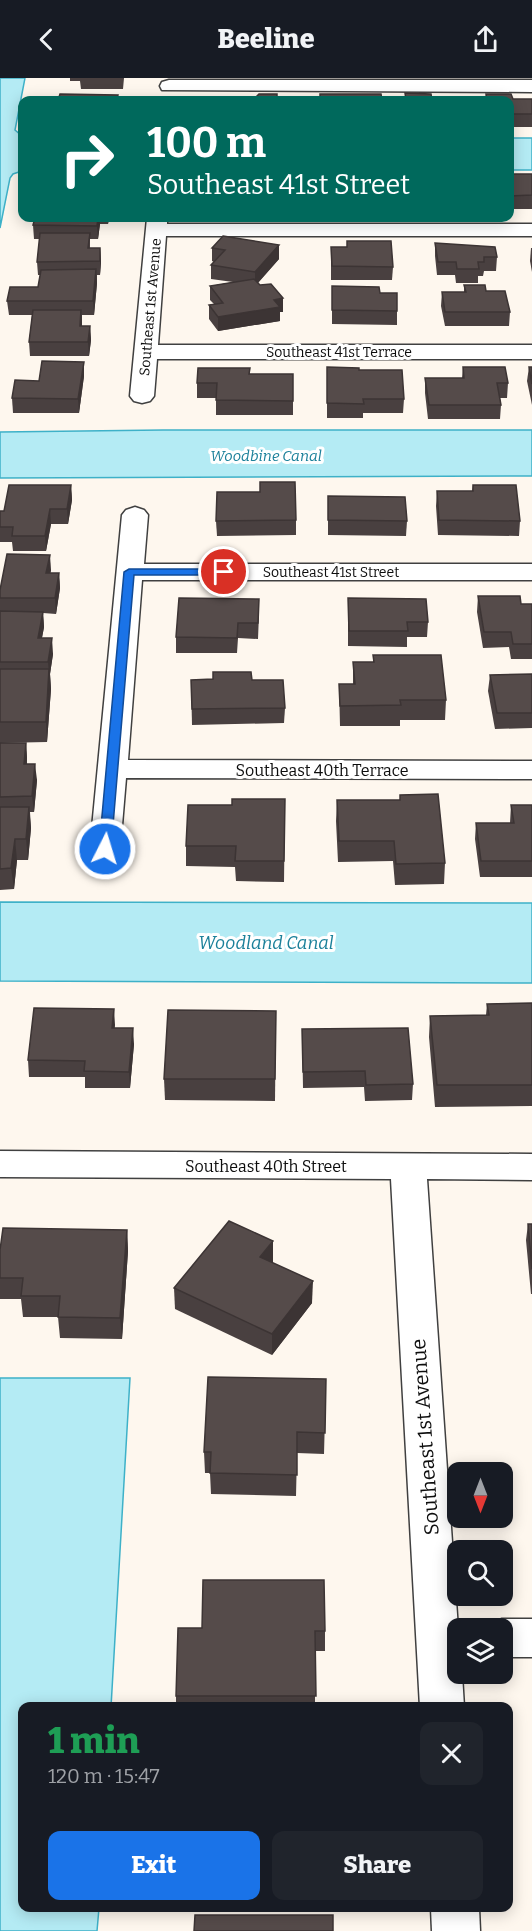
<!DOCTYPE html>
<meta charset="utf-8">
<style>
body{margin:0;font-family:Bitter,serif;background:#20242c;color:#f1f3f6;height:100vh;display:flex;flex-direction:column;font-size:22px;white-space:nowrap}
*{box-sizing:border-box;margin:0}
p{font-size:20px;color:#9ea1a6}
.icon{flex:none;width:33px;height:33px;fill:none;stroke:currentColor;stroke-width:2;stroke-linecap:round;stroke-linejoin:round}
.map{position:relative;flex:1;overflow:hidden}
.sheet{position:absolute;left:18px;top:1624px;width:495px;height:210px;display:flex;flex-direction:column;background:#171b24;border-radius:12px;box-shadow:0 3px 15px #0003}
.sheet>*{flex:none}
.guide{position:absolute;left:18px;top:18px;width:496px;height:126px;border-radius:12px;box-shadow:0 3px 15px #0003;background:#00695c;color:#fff;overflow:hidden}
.needle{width:39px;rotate:180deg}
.controls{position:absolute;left:447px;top:1384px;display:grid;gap:12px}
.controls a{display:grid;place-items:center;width:66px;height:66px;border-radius:12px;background:#171b24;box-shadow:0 3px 15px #0003;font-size:30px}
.pin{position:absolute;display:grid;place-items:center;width:51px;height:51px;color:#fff;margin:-26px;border:3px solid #fff;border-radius:50%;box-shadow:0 2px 6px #0007}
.me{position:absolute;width:66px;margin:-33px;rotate:5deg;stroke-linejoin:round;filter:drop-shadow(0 0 4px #0008)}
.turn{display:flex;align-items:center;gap:21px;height:126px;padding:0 30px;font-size:27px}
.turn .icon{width:78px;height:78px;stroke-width:2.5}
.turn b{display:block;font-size:42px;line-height:51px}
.round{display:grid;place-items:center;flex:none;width:63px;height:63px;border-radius:12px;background:#20242c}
.summary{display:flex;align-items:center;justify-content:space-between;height:102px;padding:0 30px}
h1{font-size:36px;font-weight:800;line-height:45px;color:#1e9e55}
.cta{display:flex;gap:12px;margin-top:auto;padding:12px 30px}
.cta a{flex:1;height:69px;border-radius:12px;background:#1a73e8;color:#fff;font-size:24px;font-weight:800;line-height:69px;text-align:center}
.cta a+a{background:#20242c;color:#f1f3f6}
header{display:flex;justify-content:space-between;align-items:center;height:78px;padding:0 30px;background:#171b24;font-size:27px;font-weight:800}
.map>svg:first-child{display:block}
.water{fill:#b4ebf4;stroke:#3eb1c8;stroke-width:1.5}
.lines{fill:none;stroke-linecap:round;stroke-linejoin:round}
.street-casing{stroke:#404040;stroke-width:3}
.street{fill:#fff;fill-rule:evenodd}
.wall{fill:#494040}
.shaded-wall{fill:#3c3434}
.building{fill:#554b4a;stroke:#3c3434;stroke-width:1.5}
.route{fill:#1a73e8;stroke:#114b97;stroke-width:1.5}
.labels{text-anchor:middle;stroke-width:6;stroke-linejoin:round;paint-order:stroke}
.far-street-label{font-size:14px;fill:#0d0d0d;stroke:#fff}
.far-water-label{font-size:15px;font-style:italic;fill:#1b809a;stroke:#fff}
.street-label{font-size:16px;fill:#0d0d0d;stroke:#fff}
.water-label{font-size:18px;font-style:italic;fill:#1b809a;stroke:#fff}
.near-street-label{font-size:20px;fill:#0d0d0d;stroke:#fff}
</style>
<header><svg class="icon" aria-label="back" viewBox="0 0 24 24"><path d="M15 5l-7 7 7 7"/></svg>Beeline<svg class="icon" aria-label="share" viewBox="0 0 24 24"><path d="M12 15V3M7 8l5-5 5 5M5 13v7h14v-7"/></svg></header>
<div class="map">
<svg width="532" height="1853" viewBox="0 0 532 1853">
<rect width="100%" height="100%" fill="#fef7ee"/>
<g class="water">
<polygon points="0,0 25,0 15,52 22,58 22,93 13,96 10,100 0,150"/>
<rect x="510" y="60" width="22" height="32"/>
<polygon points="163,352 532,352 532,398 0,400 0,354"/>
<polygon points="0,824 532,825 532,905 0,903"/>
<polygon points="0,1300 130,1300 111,1629 22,1629 22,1830 99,1830 97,1853 0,1853"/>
</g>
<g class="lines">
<defs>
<g id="street">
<polygon points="169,2 532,2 532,14 162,12 160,8 162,4"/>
<polygon points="147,140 167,140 167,146 532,146 532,158 166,158 158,267 532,267 532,281 157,281 154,318 150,323 142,325 134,323 130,318"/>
<polygon points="135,429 144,432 148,437 144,486 532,486 532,502 142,502 128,682 532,683 532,701 126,700 120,771 116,778 105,781 94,778 90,771 122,437 126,432"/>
<polygon points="0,1073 532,1076 532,1102 427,1101 458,1551 458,1596 462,1596 464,1629 420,1629 391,1101 0,1099"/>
<polygon points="502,1541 532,1541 532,1579 502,1579 502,1551 485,1551 487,1547"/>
<polygon points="431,1830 479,1830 480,1853 432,1853"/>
</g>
</defs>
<use href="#street" class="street-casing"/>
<use href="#street" class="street"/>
</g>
<g class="wall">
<polygon points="70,0 124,0 123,11 81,11 80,3 70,3"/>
<polygon points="486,16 513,21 532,21 532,49 510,49 510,22 485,22"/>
<rect x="510" y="96" width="22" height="35"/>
<polygon points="35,140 110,140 108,146 100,146 98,161 90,161 90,170 100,170 101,184 100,197 97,197 97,205 94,237 82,237 82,248 90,248 91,262 89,278 30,278 29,264 32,237 9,237 7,223 38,209 40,197 38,197 37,184 40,161 34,161 33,147"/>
<polygon points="435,165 497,179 496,193 484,193 483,198 478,198 478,205 456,205 455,197 437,197 435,178"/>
<polygon points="279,167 279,181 258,205 283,234 280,234 280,243 218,253 209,241 209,227 214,226 210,222 210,208 233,204 211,201 211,187 214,184 212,183 212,170"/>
<polygon points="331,169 347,169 393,189 392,202 331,202"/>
<polygon points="531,170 532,170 532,194 530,183"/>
<polygon points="464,207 510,234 509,248 445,248 441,228 442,214 464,214"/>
<polygon points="332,208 397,233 397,247 332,246"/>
<polygon points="327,289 359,292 404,321 403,335 363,335 363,340 327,340"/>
<polygon points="463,289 508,305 507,320 500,320 501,327 500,341 428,341 425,315 425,300 462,300"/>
<polygon points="529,289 532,289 532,327 527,303"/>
<polygon points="249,296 293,296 293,337 216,337 216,320 197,320 197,305"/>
<polygon points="84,298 79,335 13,335 12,320 39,303"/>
<polygon points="71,407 72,422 68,446 51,446 46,473 13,473 12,464 0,464 0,433 4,433"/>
<polygon points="473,407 520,443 519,458 438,457 436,428 437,413 472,413"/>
<polygon points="260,414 296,442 296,457 217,458 216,443"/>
<polygon points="328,418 407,443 406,458 328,457"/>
<polygon points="51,492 50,495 59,495 60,510 56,536 43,535 44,549 42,560 53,576 50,596 51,611 47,664 0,665 0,512"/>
<polygon points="478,518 521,526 532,526 532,581 511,581 509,569 483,570 477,534"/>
<polygon points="348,520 428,544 427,559 407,559 407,569 348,568"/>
<polygon points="259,536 258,561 238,560 237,575 176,575 176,559"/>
<polygon points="373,577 446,622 445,642 400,642 400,648 340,648 339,606 353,606 353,584 373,584"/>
<polygon points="532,596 532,650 495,651 488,613 490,597"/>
<polygon points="213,601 252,602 285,630 284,645 192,647 191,602"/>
<polygon points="0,665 26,665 27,680 27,686 37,702 34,734 30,734 31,750 28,782 17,782 14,811 0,812"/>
<polygon points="400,717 445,785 444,806 395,807 393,783 338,784 336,743 337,722 400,722"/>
<polygon points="285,721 284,804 236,803 235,789 186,788 186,768 232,727"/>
<polygon points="511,727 532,727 532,799 480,799 475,761 476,745 510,745"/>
<polygon points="532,925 532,1028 435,1029 429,959 430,938 486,937 487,926"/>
<polygon points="276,933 275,1023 165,1022 164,1001"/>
<polygon points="115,950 134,966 130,1010 85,1010 85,999 29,999 28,982"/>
<polygon points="302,951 413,1006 412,1022 365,1023 364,1009 303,1010"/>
<polygon points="528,1146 532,1146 532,1216 531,1216 526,1162"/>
<polygon points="127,1152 128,1173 122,1261 60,1260 58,1239 23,1239 21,1221 0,1221 0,1172"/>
<polygon points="273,1185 312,1225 272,1277 175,1231 174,1210"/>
<polygon points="326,1301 324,1376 297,1375 296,1418 211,1416 210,1395 205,1395 204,1374"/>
<polygon points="202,1550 325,1553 325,1573 315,1573 315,1629 176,1629 176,1618"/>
</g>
<g class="shaded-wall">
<polygon points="98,140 100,140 100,146 98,161 97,148"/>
<polygon points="279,167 279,181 255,208 255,194"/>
<polygon points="100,170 101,184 100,197"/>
<polygon points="96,191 97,205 94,237 93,223"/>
<polygon points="283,220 283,234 280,234 280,243 218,253 218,239 274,222"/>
<polygon points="81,232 82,246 80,262 80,248"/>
<polygon points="90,248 91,262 89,278 88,264"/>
<polygon points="84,284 84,298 79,335 78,321"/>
<polygon points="71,407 72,422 68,446 67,431"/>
<polygon points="50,431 51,446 46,473 45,458"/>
<polygon points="50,477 51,492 48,510 46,495"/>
<polygon points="59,495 60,510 56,536 55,520"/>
<polygon points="43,534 44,549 39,575 38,560"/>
<polygon points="52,560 53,576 50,596 51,611 47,664 46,644 49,597 48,584"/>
<polygon points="26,665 27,680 25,702 24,686"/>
<polygon points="35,686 37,702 34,734 32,718"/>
<polygon points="29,729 31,750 28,782 26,761"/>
<polygon points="15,761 17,782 14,811 11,790"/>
<polygon points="114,931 115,947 114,966 112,950"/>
<polygon points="133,950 134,966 130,1010 129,994"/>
<polygon points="127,1152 128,1173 122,1261 120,1240"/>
<polygon points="273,1163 273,1185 260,1200 260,1179"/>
<polygon points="313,1203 312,1225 272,1277 272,1256"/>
</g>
<g class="building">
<polygon points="405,15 431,16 432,22 406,22"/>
<polygon points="60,16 118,17 117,22 58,22"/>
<polygon points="259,16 277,16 277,22 220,22 220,20 255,20"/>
<polygon points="320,16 381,16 382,22 320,22"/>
<polygon points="486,16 511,16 513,21 532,21 532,36 510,36 510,22 487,22"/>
<polygon points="510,96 532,96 532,117 510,118"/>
<polygon points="35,140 98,140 97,148 33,147"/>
<polygon points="40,155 90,155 88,170 100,170 100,183 37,184"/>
<polygon points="223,158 279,167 255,194 211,187 225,172 212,170"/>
<polygon points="347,163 391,163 393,189 332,188 331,169 347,169"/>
<polygon points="435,165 495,169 497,179 484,179 484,184 478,184 479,191 457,191 456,184 438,184"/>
<polygon points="96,191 93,223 7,223 10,209 38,209 41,192"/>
<polygon points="254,201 260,207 271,206 283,220 274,222 280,229 218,239 209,227 223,225 210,208"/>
<polygon points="464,207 485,207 486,213 505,213 510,234 445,234 442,214 466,214"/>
<polygon points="332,208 379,209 380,215 397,215 397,233 332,232"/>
<polygon points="33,232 81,232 80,248 90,248 88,264 29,264"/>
<polygon points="42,283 84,284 78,321 12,320 15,302 39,303"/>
<polygon points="327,289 359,290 359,292 402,292 404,321 363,321 364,326 327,325"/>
<polygon points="463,289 505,289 508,305 497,305 501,327 429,327 425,300 464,300"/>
<polygon points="529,289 532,289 532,306"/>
<polygon points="198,290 250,290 249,296 293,296 293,323 216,322 217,305 197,305"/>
<polygon points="260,404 295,404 296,442 216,443 217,414 260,414"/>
<polygon points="9,407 71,407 67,431 50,431 45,458 12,458 13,449 0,449 0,433 4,433"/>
<polygon points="473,407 516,407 520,443 439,442 437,413 473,413"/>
<polygon points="328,418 405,419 407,443 328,442"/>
<polygon points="7,476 50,477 46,495 59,495 55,520 0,520 0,512"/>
<polygon points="478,518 520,518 521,526 532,526 532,566 513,566 511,554 484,554"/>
<polygon points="179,520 259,521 258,545 238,545 237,560 176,559"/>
<polygon points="348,520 426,521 428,544 407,544 408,553 349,553"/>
<polygon points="0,533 43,534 38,560 52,560 48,584 0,584"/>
<polygon points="373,577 441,577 446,622 400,622 401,627 340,628 339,606 355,606 353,584 374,584"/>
<polygon points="0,591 49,591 46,644 0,644"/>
<polygon points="213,594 251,594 252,602 283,602 285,630 192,631 191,602 213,601"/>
<polygon points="532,596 532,635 497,635 490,597"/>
<polygon points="0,665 26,665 24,686 35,686 32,718 0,719"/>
<polygon points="438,716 445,785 396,786 394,763 339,763 337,722 400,722 400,717"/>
<polygon points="232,721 285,721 284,783 235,783 236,768 186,768 188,727 232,727"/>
<polygon points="511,727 532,727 532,783 481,783 476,745 514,745"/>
<polygon points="0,729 29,729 26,761 15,761 11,790 0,791"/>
<polygon points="532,925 532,1007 437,1007 430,938 489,937 487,926"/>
<polygon points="34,930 114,931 112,950 133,950 129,994 84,993 85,983 28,982"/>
<polygon points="168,932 276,933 275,1001 164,1001"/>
<polygon points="408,950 413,1006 366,1007 365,993 303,994 302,951"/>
<polygon points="229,1143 273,1163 260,1179 313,1203 272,1256 174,1210"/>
<polygon points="528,1146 532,1146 532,1191"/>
<polygon points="3,1150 127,1152 120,1240 58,1239 60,1218 21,1218 23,1200 0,1200 0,1172"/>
<polygon points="208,1299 326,1301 325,1355 297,1354 297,1397 210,1395 211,1374 204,1374"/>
<polygon points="203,1502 324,1502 325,1553 315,1553 316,1618 176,1618 178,1550 202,1550"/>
<polygon points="195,1837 333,1837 333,1853 194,1853"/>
</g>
<polygon class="route" points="129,491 224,491 229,494 224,497 134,497 111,771 105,775 99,771 124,494"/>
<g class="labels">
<g class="far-street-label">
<text transform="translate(150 229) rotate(-85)" y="5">Southeast 1st Avenue</text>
<text x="339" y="279">Southeast 41st Terrace</text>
<text x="331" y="499">Southeast 41st Street</text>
</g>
<g class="far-water-label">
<text x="266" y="383">Woodbine Canal</text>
</g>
<g class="street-label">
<text x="322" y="698">Southeast 40th Terrace</text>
<text x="266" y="1094">Southeast 40th Street</text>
</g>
<g class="water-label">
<text x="266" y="871">Woodland Canal</text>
</g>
<g class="near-street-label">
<text transform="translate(425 1359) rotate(-94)" y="7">Southeast 1st Avenue</text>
</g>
</g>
</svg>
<div class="controls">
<a><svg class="needle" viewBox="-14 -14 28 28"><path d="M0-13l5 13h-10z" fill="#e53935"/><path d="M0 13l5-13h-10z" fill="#9ea1a6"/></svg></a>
<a><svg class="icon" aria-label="search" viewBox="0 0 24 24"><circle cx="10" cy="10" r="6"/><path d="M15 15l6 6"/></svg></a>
<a><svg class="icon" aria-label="layers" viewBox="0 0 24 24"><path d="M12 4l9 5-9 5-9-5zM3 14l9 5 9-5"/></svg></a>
</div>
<div class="pin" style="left:224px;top:494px;background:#d93025"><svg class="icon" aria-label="arrive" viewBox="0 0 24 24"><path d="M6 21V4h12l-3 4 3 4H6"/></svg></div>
<svg class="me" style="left:105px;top:771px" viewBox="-20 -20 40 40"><circle r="17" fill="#1a73e8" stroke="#fff" stroke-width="3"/><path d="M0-11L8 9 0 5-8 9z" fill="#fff"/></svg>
<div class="guide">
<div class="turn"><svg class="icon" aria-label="right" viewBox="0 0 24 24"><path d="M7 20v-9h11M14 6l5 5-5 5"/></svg><div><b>100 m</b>Southeast 41st Street</div></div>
</div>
<section class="sheet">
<div class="summary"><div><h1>1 min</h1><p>120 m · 15:47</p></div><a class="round"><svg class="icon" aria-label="close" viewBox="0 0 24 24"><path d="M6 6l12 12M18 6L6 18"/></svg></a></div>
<div class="cta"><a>Exit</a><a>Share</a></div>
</section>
</div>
